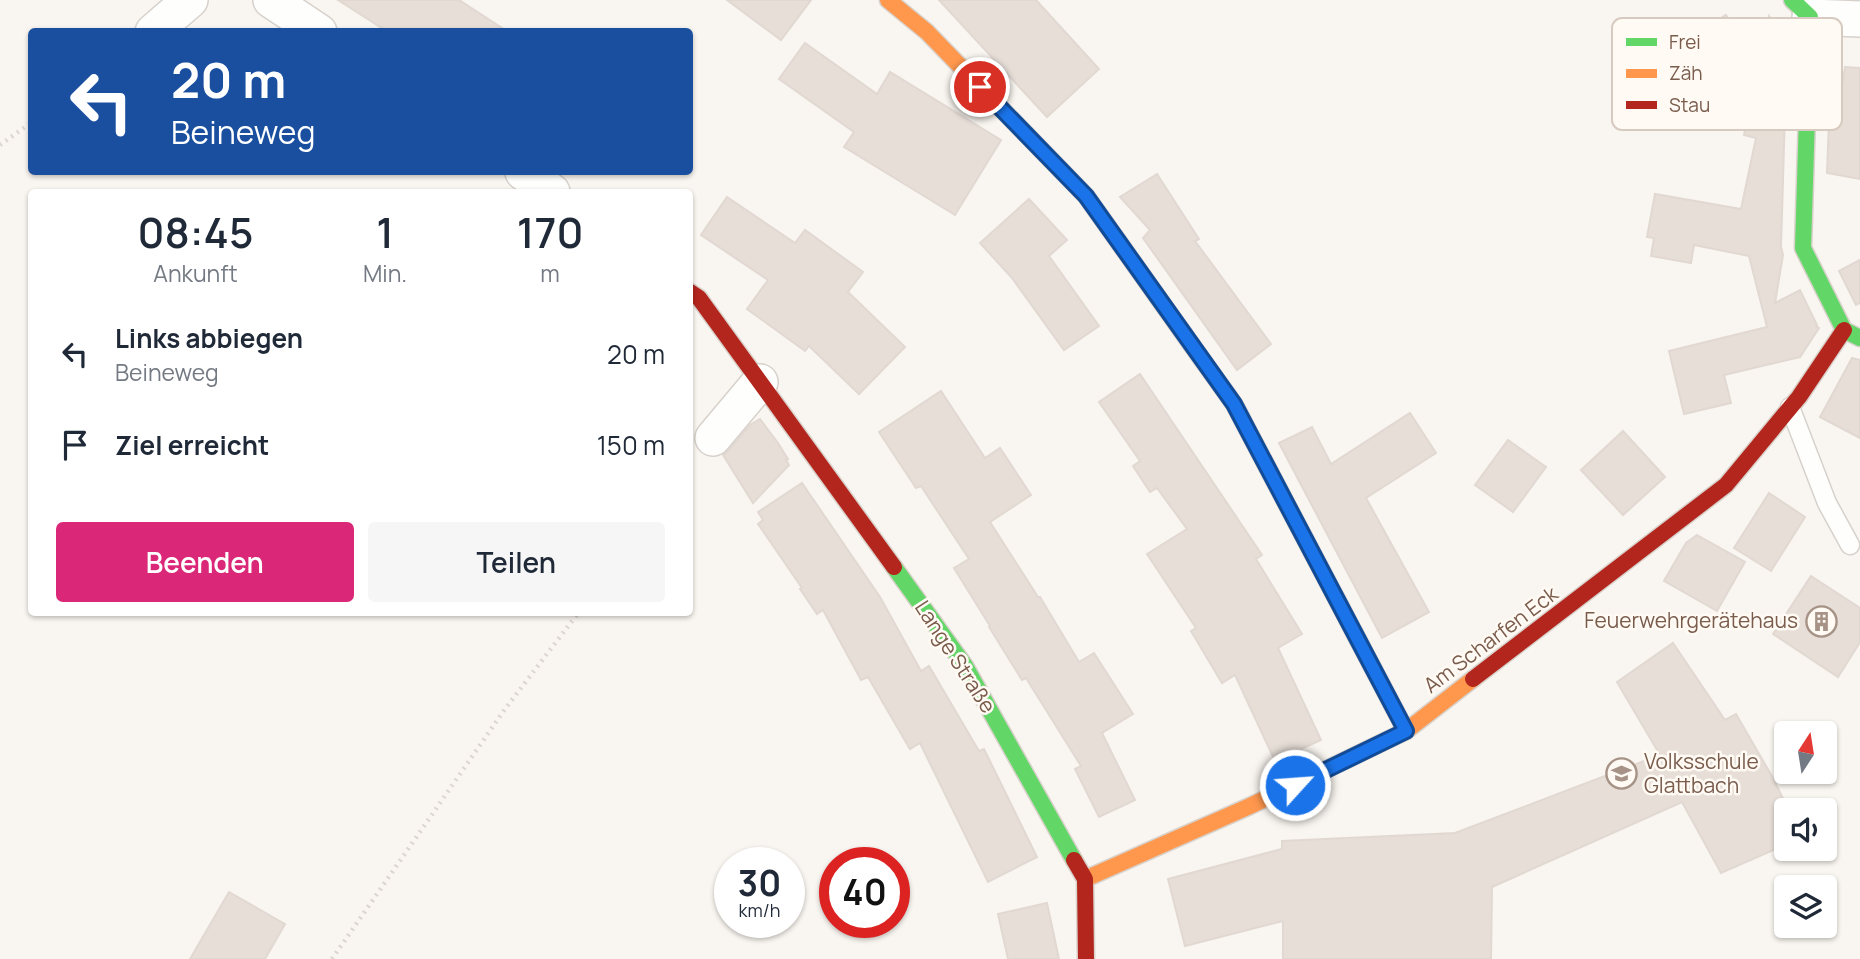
<!DOCTYPE html>
<html lang="de">
<meta charset="utf-8">
<style>
body{margin:0;font-family:Manrope,sans-serif;background:#f6f6f7;color:#1f2937;height:100vh;display:flex;flex-direction:column;font-size:26px;white-space:nowrap}
*{box-sizing:border-box;margin:0}
p{font-size:23px;color:#747a83}
.icon{flex:none;width:38px;height:38px;fill:none;stroke:currentColor;stroke-width:2;stroke-linecap:round;stroke-linejoin:round}
.map{position:relative;flex:1;overflow:hidden}
.drawer{position:absolute;left:28px;top:189px;width:665px;height:427px;display:flex;flex-direction:column;background:#fff;border-radius:7px;box-shadow:0 2px 5px #0004}
.drawer>*{flex:none}
.guide{position:absolute;left:28px;top:28px;width:665px;height:147px;border-radius:7px;box-shadow:0 2px 5px #0004;background:#1a4fa0;color:#fff;overflow:hidden}
.needle{width:46px;rotate:12deg}
.controls{position:absolute;left:1774px;top:721px;display:grid;gap:14px}
.controls a{display:grid;place-items:center;width:63px;height:63px;border-radius:7px;background:#fff;box-shadow:0 2px 5px #0004;font-size:35px}
.speed{position:absolute;left:714px;top:847px;display:flex;gap:14px;font-size:35px;font-weight:700;text-align:center}
.speed>*{display:grid;place-content:center;width:91px;height:91px;border-radius:50%;background:#fff;box-shadow:0 2px 5px #0004;line-height:1}
.speed small{font-size:18px;font-weight:400}
.speed .limit{border:10px solid #d22;background:#fff;color:#111}
.pin{position:absolute;display:grid;place-items:center;width:60px;height:60px;color:#fff;margin:-30px;border:4px solid #fff;border-radius:50%;box-shadow:0 2px 7px #0007}
.me{position:absolute;width:77px;margin:-38px;rotate:64deg;stroke-linejoin:round;filter:drop-shadow(0 0 5px #0008)}
.turn{display:flex;align-items:center;gap:24px;height:147px;padding:0 28px;font-size:32px}
.turn .icon{width:91px;height:91px;stroke-width:2.5}
.turn b{display:block;font-size:49px;line-height:60px}
.eta{display:flex;justify-content:space-evenly;align-items:center;height:119px;text-align:center}
.eta b{font-size:42px;font-weight:600;line-height:49px}
.button{display:flex;gap:14px;margin-top:auto;padding:14px 28px}
.button a{flex:1;height:80px;border-radius:7px;background:#db2777;color:#fff;font-size:28px;font-weight:600;line-height:80px;text-align:center}
.button a+a{background:#f6f6f7;color:#1f2937}
ul{padding:0;list-style:none}
li{display:flex;align-items:center;gap:21px;height:91px;padding:0 28px}
li div{flex:1}
li b{display:block;font-size:26px}
li em{font-style:normal}
.map>svg:first-child{display:block}
.building{fill:#e6ded7;stroke:#e2d8d2;stroke-width:2}
.lines{fill:none;stroke-linecap:round;stroke-linejoin:round}
.lane-casing{stroke:#d7d1cb;stroke-width:21}
.street-casing{stroke:#d7d1cb;stroke-width:38}
.fast-casing{stroke:#d9d2cb;stroke-width:19}
.slow-casing{stroke:#d9d2cb;stroke-width:19}
.jam-casing{stroke:#d9d2cb;stroke-width:19}
.path{stroke:#dcd5d0;stroke-width:4.5;stroke-dasharray:2 5;stroke-linecap:butt}
.lane{stroke:#fefefd;stroke-width:18}
.street{stroke:#fefefd;stroke-width:35}
.fast{stroke:#63d668;stroke-width:16}
.slow{stroke:#ff974d;stroke-width:16}
.jam{stroke:#b3261e;stroke-width:16}
.route-casing{stroke:#114b97;stroke-width:18}
.route{stroke:#1a73e8;stroke-width:12}
.labels{text-anchor:middle;stroke-width:5;stroke-linejoin:round;paint-order:stroke}
.poi-label{font-size:21px;fill:#7a5c4d;stroke:#fffaf3;text-anchor:end}
.street-label{font-size:21px;fill:#7a5c4d;stroke:#fffaf3}
.key{fill:#fffaf3;stroke:#d7cbc1;stroke-width:2}
.key-label{font-size:19px;fill:#7a5c4d}
</style>
<div class="map">
<svg width="1860" height="959" viewBox="0 0 1860 959">
<rect width="100%" height="100%" fill="#f9f5f0"/>
<g class="building">
<polygon points="338,0 459,0 508,32 388,32"/>
<polygon points="727,0 811,0 781,40"/>
<polygon points="939,0 1036,0 1099,69 1047,117"/>
<polygon points="1726,15 1749,52 1686,92 1663,55"/>
<polygon points="1769,16 1787,41 1786,72 1753,95"/>
<polygon points="805,43 877,94 890,72 1001,140 955,215 844,147 854,132 779,79"/>
<polygon points="1845,67 1860,68 1860,179 1827,173 1829,122 1836,123"/>
<polygon points="1750,105 1785,112 1781,247 1783,255 1775,303 1800,290 1817,325 1816,326 1819,328 1800,357 1724,375 1731,403 1684,414 1669,351 1767,327 1749,256 1694,245 1691,263 1651,256 1654,238 1647,237 1655,194 1741,209 1756,138 1744,135"/>
<polygon points="1157,174 1199,239 1195,241 1271,344 1237,370 1143,238 1150,230 1120,197"/>
<polygon points="727,197 795,243 805,230 863,272 848,292 905,347 859,394 809,346 805,351 747,309 768,280 701,235"/>
<polygon points="1029,199 1067,240 1049,256 1099,326 1064,350 1012,278 980,243"/>
<polygon points="1860,260 1860,303 1856,305 1839,271"/>
<polygon points="1852,358 1860,360 1860,438 1820,417"/>
<polygon points="1140,374 1262,555 1256,559 1302,634 1278,648 1321,740 1275,761 1235,675 1222,683 1191,631 1196,628 1147,554 1187,529 1157,488 1150,492 1133,466 1140,461 1099,402"/>
<polygon points="941,391 985,458 1000,448 1031,495 990,522 1038,597 1040,597 1079,662 1094,653 1133,714 1102,733 1135,800 1099,817 1075,769 1081,766 1026,678 1022,680 989,627 990,626 954,568 969,559 921,486 916,488 879,432"/>
<polygon points="1410,413 1436,453 1366,498 1429,612 1382,638 1279,443 1312,427 1331,464"/>
<polygon points="760,419 778,443 788,459 786,460 789,465 753,503 723,455 728,451 750,425"/>
<polygon points="1623,431 1665,477 1623,515 1581,470"/>
<polygon points="1508,440 1546,467 1513,512 1475,485"/>
<polygon points="802,483 880,597 921,671 929,666 979,751 984,749 1037,857 988,882 920,743 910,749 868,677 861,680 823,610 817,614 800,589 802,588 758,524 763,520 758,512"/>
<polygon points="1769,493 1805,517 1771,571 1734,548"/>
<polygon points="1697,535 1745,562 1717,611 1664,581 1686,543"/>
<polygon points="1811,576 1860,608 1860,642 1838,677 1773,634"/>
<polygon points="1673,643 1725,720 1736,714 1773,778 1787,807 1787,844 1721,873 1682,802 1492,887 1491,959 1283,959 1283,921 1185,946 1168,879 1282,849 1282,841 1455,833 1660,755 1617,682"/>
<polygon points="229,892 285,924 265,959 190,959"/>
<polygon points="1047,903 1059,959 1008,959 998,914"/>
</g>
<g class="lines">
<defs>
<polyline id="lane" points="1790,407 1827,503 1850,545"/>
<g id="street">
<polyline points="271,0 319,32"/>
<polyline points="1810,17 1860,19"/>
<polyline points="153,32 190,0"/>
<polyline points="523,172 552,192"/>
<polyline points="713,438 760,382"/>
</g>
<g id="fast">
<polyline points="1792,0 1810,17 1803,248 1844,330 1860,338"/>
<polyline points="894,567 965,666 1074,860"/>
</g>
<g id="slow">
<polyline points="888,0 927,32 1086,196 1191,344"/>
<polyline points="1085,879 1250,806 1406,731 1473,679"/>
</g>
<g id="jam">
<polyline points="690,292 699,298 894,567"/>
<polyline points="1191,344 1234,404 1406,731"/>
<polyline points="1473,679 1726,485 1799,397 1844,330"/>
<polyline points="1074,860 1085,879 1086,959"/>
</g>
</defs>
<use href="#lane" class="lane-casing"/>
<use href="#street" class="street-casing"/>
<use href="#fast" class="fast-casing"/>
<use href="#slow" class="slow-casing"/>
<use href="#jam" class="jam-casing"/>
<g class="path">
<polyline points="0,145 32,122"/>
<polyline points="332,959 505,709 579,612"/>
</g>
<use href="#lane" class="lane"/>
<use href="#street" class="street"/>
<use href="#fast" class="fast"/>
<use href="#slow" class="slow"/>
<use href="#jam" class="jam"/>
</g>
<g class="lines">
<defs>
<polyline id="route" points="980,87 1086,196 1234,404 1406,731 1295,785"/>
</defs>
<use href="#route" class="route-casing"/>
<use href="#route" class="route"/>
</g>
<defs>
<symbol id="building-ring" viewBox="-11 -11 22 22"><circle r="9.5" fill="#fffaf3" stroke="#a69286" stroke-width="1.5"/><path d="M-4-6H4V6H1V3H-1V6H-4ZM-2.5-4.3h1.7v1.8h-1.7ZM.8-4.3h1.7v1.8H.8ZM-2.5-1h1.7V.8h-1.7ZM.8-1h1.7V.8H.8Z" fill="#a69286"/></symbol>
<symbol id="school-ring" viewBox="-11 -11 22 22"><circle r="9.5" fill="#fffaf3" stroke="#a69286" stroke-width="1.5"/><path d="M0-5L7-2L0 1L-7-2ZM-4 1L0 2.5L4 1V4Q0 6-4 4Z" fill="#a69286"/></symbol>
</defs>
<g fill-rule="evenodd">
<use href="#building-ring" x="1804" y="604" width="35" height="35"/>
<use href="#school-ring" x="1604" y="756" width="35" height="35"/>
</g>
<g class="labels">
<g class="poi-label">
<text x="1798" y="628">Feuerwehrgerätehaus</text>
<text x="1644" y="769" text-anchor="start">Volksschule<tspan x="1644" dy="24">Glattbach</tspan></text>
</g>
<g class="street-label">
<text transform="translate(1491 640) rotate(-37)" y="7">Am Scharfen Eck</text>
<text transform="translate(955 657) rotate(57)" y="7">Lange Straße</text>
</g>
</g>
<rect x="1612" y="18" width="230" height="112" rx="10" class="key"/>
<rect x="1626" y="38" width="31" height="8" fill="#63d668"/>
<rect x="1626" y="69" width="31" height="9" fill="#ff974d"/>
<rect x="1626" y="101" width="31" height="8" fill="#b3261e"/>
<g class="key-label">
<text x="1669" y="49">Frei</text>
<text x="1669" y="80">Zäh</text>
<text x="1669" y="112">Stau</text>
</g>
</svg>
<div class="controls">
<a><svg class="needle" viewBox="-14 -14 28 28"><path d="M0-13l5 13h-10z" fill="#e53935"/><path d="M0 13l5-13h-10z" fill="#747a83"/></svg></a>
<a><svg class="icon" aria-label="sound" viewBox="0 0 24 24"><path d="M4 9h4l5-4v14l-5-4H4zM17 9q2 3 0 6"/></svg></a>
<a><svg class="icon" aria-label="layers" viewBox="0 0 24 24"><path d="M12 4l9 5-9 5-9-5zM3 14l9 5 9-5"/></svg></a>
</div>
<div class="speed"><div>30<small>km/h</small></div><div class="limit">40</div></div>
<div class="pin" style="left:980px;top:87px;background:#d93025"><svg class="icon" aria-label="arrive" viewBox="0 0 24 24"><path d="M6 21V4h12l-3 4 3 4H6"/></svg></div>
<svg class="me" style="left:1295px;top:785px" viewBox="-20 -20 40 40"><circle r="17" fill="#1a73e8" stroke="#fff" stroke-width="3"/><path d="M0-11L8 9 0 5-8 9z" fill="#fff"/></svg>
<div class="guide">
<div class="turn"><svg class="icon" aria-label="left" viewBox="0 0 24 24"><path d="M17 20v-9H6M10 6l-5 5 5 5"/></svg><div><b>20 m</b>Beineweg</div></div>
</div>
<section class="drawer">
<div class="eta">
<div><b>08:45</b><p>Ankunft</p></div>
<div><b>1</b><p>Min.</p></div>
<div><b>170</b><p>m</p></div>
</div>
<ul>
<li><svg class="icon" aria-label="left" viewBox="0 0 24 24"><path d="M17 20v-9H6M10 6l-5 5 5 5"/></svg><div><b>Links abbiegen</b><p>Beineweg</p></div><em>20 m</em></li>
<li><svg class="icon" aria-label="arrive" viewBox="0 0 24 24"><path d="M6 21V4h12l-3 4 3 4H6"/></svg><div><b>Ziel erreicht</b></div><em>150 m</em></li>
</ul>
<div class="button"><a>Beenden</a><a>Teilen</a></div>
</section>
</div>
